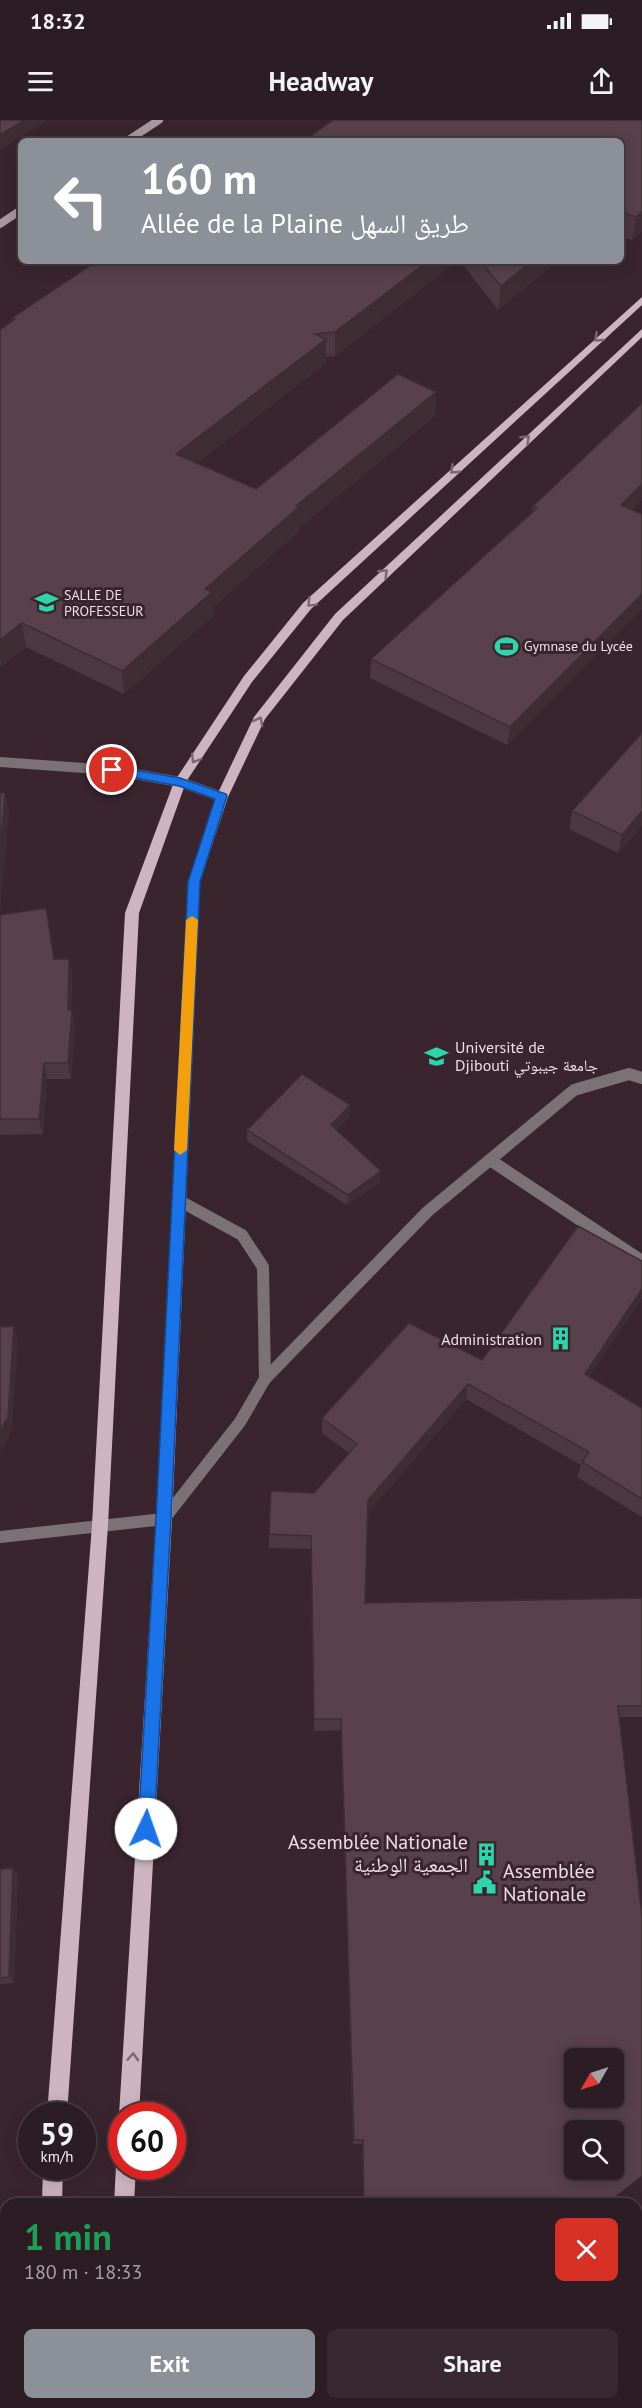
<!DOCTYPE html>
<meta charset="utf-8">
<style>
body{margin:0;font-family:"PT Sans","Noto Naskh Arabic",sans-serif;background:#382930;color:#f1f3f6;height:100vh;display:flex;flex-direction:column;font-size:22px;white-space:nowrap}
*{box-sizing:border-box;margin:0}
p{font-size:20px;color:#a6a1a6}
.icon{flex:none;width:33px;height:33px;fill:none;stroke:currentColor;stroke-width:2;stroke-linecap:round;stroke-linejoin:round}
.map{position:relative;flex:1;overflow:hidden}
.side{position:absolute;left:0px;top:2078px;width:642px;height:212px;display:flex;flex-direction:column;background:#2c1c23;border-radius:18px 18px 0 0;box-shadow:0 3px 15px #0003,0 0 0 2px #483a41}
.side>*{flex:none}
.top-card{position:absolute;left:18px;top:18px;width:606px;height:126px;border-radius:9px;box-shadow:0 3px 15px #0003,0 0 0 2px #483a41;background:#8c9099;color:#fff;overflow:hidden}
.needle{width:39px;rotate:231deg}
.tools{position:absolute;left:564px;top:1928px;display:grid;gap:12px}
.tools a{display:grid;place-items:center;width:60px;height:60px;border-radius:9px;background:#2c1c23;box-shadow:0 3px 15px #0003,0 0 0 2px #483a41;font-size:30px}
.speed{position:absolute;left:18px;top:1982px;display:flex;gap:12px;font-size:30px;font-weight:700;text-align:center}
.speed>*{display:grid;place-content:center;width:78px;height:78px;border-radius:50%;background:#2c1c23;box-shadow:0 3px 15px #0003,0 0 0 2px #483a41;line-height:1}
.speed small{font-size:15px;font-weight:400}
.speed .limit{border:9px solid #d22;background:#fff;color:#111}
.pin{position:absolute;display:grid;place-items:center;width:51px;height:51px;color:#fff;margin:-26px;border:3px solid #fff;border-radius:50%;box-shadow:0 2px 6px #0007}
.me{position:absolute;width:66px;margin:-33px;rotate:3deg;stroke-linejoin:round;filter:drop-shadow(0 0 4px #0008)}
.turn{display:flex;align-items:center;gap:21px;height:126px;padding:0 24px;font-size:27px}
.turn .icon{width:78px;height:78px;stroke-width:2.5}
.turn b{display:block;font-size:42px;line-height:51px}
.round{display:grid;place-items:center;flex:none;width:63px;height:63px;border-radius:9px;background:#382930}
.overview{display:flex;align-items:center;justify-content:space-between;height:102px;padding:0 24px}
h1{font-size:36px;font-weight:800;line-height:45px;color:#1e9e55}
.cta{display:flex;gap:12px;margin-top:auto;padding:12px 24px}
.cta a{flex:1;height:69px;border-radius:9px;background:#8c9099;color:#fff;font-size:24px;font-weight:800;line-height:69px;text-align:center}
.cta a+a{background:#382930;color:#f1f3f6}
.status{display:flex;justify-content:space-between;align-items:center;height:42px;padding:0 30px;background:#2c1c23;direction:ltr}
.status svg{height:16px;fill:currentColor}
header{display:flex;justify-content:space-between;align-items:center;height:78px;padding:0 24px;background:#2c1c23;font-size:27px;font-weight:800}
.map>svg:first-child{display:block}
.lines{fill:none;stroke-linecap:round;stroke-linejoin:round}
.service{stroke:#7c7175;stroke-width:12}
.minor-far1{stroke:#7c7175;stroke-width:10}
.minor{stroke:#7c7175;stroke-width:12}
.secondary{stroke:#a9979e;stroke-width:8}
.primary{fill:#ccb5be;fill-rule:evenodd}
.wall{fill:#4c3840}
.shaded-wall{fill:#3e2e34}
.building{fill:#58414b;stroke:#3e2e34;stroke-width:1.5;fill-rule:evenodd}
.oneway{stroke:#7c666f}
.route{fill:#1a73e8;stroke:#114b97;stroke-width:1.5}
.slow{fill:#f59e0b}
.labels{text-anchor:middle;stroke-width:6;stroke-linejoin:round;paint-order:stroke}
.far-poi-label{font-size:14px;fill:#eddee4;stroke:#3a252f;text-anchor:start}
.poi-label{font-size:16px;fill:#eddee4;stroke:#3a252f;text-anchor:start}
.near-poi-label{font-size:20px;fill:#eddee4;stroke:#3a252f;text-anchor:end}
</style>
<div class="status"><b>18:32</b><svg viewBox="0 0 49 12"><path d="M0 12V9h3v3zM5 12V6h3v6zM10 12V3h3v9zM15 12V0h3v12zM26 1h20v11H26zM47 4h2v5h-2z"/></svg></div>
<header><svg class="icon" aria-label="menu" viewBox="0 0 24 24"><path d="M4 6h16M4 12h16M4 18h16"/></svg>Headway<svg class="icon" aria-label="share" viewBox="0 0 24 24"><path d="M12 15V3M7 8l5-5 5 5M5 13v7h14v-7"/></svg></header>
<div class="map">
<svg width="642" height="2288" viewBox="0 0 642 2288">
<rect width="100%" height="100%" fill="#3a252f"/>
<g class="lines">
<g class="service">
<polyline points="490,1040 642,1141"/>
<polyline points="265,1259 427,1092 574,970 629,954 642,958"/>
<polyline points="164,1399 240,1302 265,1259 263,1147 242,1115 178,1080"/>
</g>
<polyline class="minor-far1" points="0,642 112,650 180,662 222,677"/>
<polyline class="minor" points="0,1417 164,1399"/>
<g class="secondary">
<polyline points="127,21 159,0"/>
<polyline points="0,104 21,90"/>
</g>
<g class="primary">
<polygon points="642,177 642,185 311,489 252,562 186,662 139,793 108,1405 67,1995 47,1995 92,1405 125,793 174,662 244,556 303,483"/>
<polygon points="642,209 642,217 343,500 265,599 228,677 200,762 172,1399 139,1995 122,1995 122,2001 119,1995 156,1399 188,762 216,677 254,597 335,494"/>
<polygon points="122,2038 122,2046 136,2046 134,2084 114,2084 116,2046"/>
<polygon points="43,2046 63,2046 62,2084 42,2084"/>
<rect x="34" y="2283" width="22" height="5"/>
<polygon points="102,2283 124,2283 123,2288 101,2288"/>
</g>
</g>
<g class="wall">
<polygon points="642,0 642,111 632,120 621,117 621,21"/>
<polygon points="457,141 335,236 326,237 326,243 197,343 256,369 436,272 435,296 299,408 299,411 213,487 214,495 124,574 26,527 1,546 0,545 0,210 12,201 12,198"/>
<polygon points="460,141 550,141 549,148 498,190"/>
<polygon points="533,386 632,390 642,394 642,489 507,625 370,558 371,539 532,392"/>
<polygon points="642,613 642,705 618,733 569,709 572,691"/>
<polygon points="0,795 49,805 54,839 72,856 71,890 75,907 71,959 47,959 43,1014 0,1015"/>
<polygon points="350,985 350,996 336,1010 380,1062 347,1085 247,1021 247,1010"/>
<polygon points="642,1141 642,1178 589,1256 642,1288 642,1397 577,1357 581,1345 466,1279 368,1393 365,1483 642,1478 642,1597 619,1597 606,2084 363,2084 362,2024 353,2024 341,1610 314,1611 311,1429 269,1428 269,1414 314,1373 349,1333 322,1313 322,1298 482,1240"/>
<polygon points="13,1748 18,1756 14,1863 0,1864 0,1749"/>
</g>
<g class="shaded-wall">
<polygon points="24,0 49,0 0,30 0,15"/>
<polygon points="642,91 642,111 632,120 636,97"/>
<polygon points="428,141 457,141 335,236 335,212"/>
<polygon points="532,141 550,141 549,148 498,190 501,166"/>
<polygon points="326,219 326,243 178,358 176,334"/>
<polygon points="436,272 435,296 299,408 299,411 213,487 214,495 124,574 122,551 205,469 296,386"/>
<polygon points="642,364 642,380 618,404 621,385"/>
<polygon points="642,474 642,489 507,625 510,607"/>
<polygon points="22,503 26,527 1,546 0,539 0,520"/>
<polygon points="5,673 9,691 0,793 0,733"/>
<polygon points="642,691 642,705 618,733 622,715"/>
<polygon points="69,839 72,856 71,905 72,890 75,907 71,959 68,943 68,890"/>
<polygon points="44,943 47,959 43,1014 39,999"/>
<polygon points="350,985 350,996 330,1016 331,1005"/>
<polygon points="381,1051 380,1062 347,1085 348,1075"/>
<polygon points="642,1169 642,1178 581,1269 585,1254"/>
<polygon points="14,1206 18,1220 12,1310 0,1333 0,1311"/>
<polygon points="468,1264 466,1279 367,1394 368,1380"/>
<polygon points="13,1748 18,1756 14,1863 9,1857"/>
</g>
<g class="building">
<polygon points="0,0 24,0 0,15"/>
<polygon points="333,0 642,0 642,91 636,97 621,92 621,21 304,21"/>
<polygon points="97,141 428,141 335,212 315,214 326,219 176,334 256,369 398,254 436,272 296,386 299,387 205,469 212,472 122,551 22,503 0,520 0,210 15,199 12,198"/>
<polygon points="480,141 532,141 501,166"/>
<polygon points="642,283 642,364 621,385 642,394 642,474 510,607 371,539 537,388 533,386"/>
<polygon points="642,613 642,691 622,715 572,691"/>
<polygon points="0,673 5,673 0,733"/>
<polygon points="46,788 54,839 69,839 68,890 72,890 68,943 44,943 39,999 0,999 0,795"/>
<polygon points="302,954 350,985 331,1005 381,1051 348,1075 247,1010"/>
<path d="M 578,1106 L 642,1141 L 642,1169 L 585,1254 L 642,1288 L 642,1379 L 582,1342 L 589,1332 L 468,1264 L 368,1380 L 365,1483 L 642,1478 L 642,1586 L 618,1586 L 642,1796 L 642,2056 L 606,2084 L 364,2084 L 363,2020 L 354,2020 L 341,1599 L 314,1599 L 311,1416 L 269,1414 L 271,1371 L 314,1373 L 357,1324 L 322,1298 L 409,1203 L 482,1240 ZM 574,1938 L 614,1938 L 614,1977 L 574,1977 ZM 574,2010 L 614,2010 L 614,2049 L 574,2049 Z"/>
<polygon points="14,1206 8,1297 0,1311 0,1207"/>
<polygon points="13,1748 9,1857 0,1858 0,1749"/>
</g>
<defs><path id="oneway-chevron" d="M-2-3.5L2.5 0L-2 3.5" fill="none" stroke-width="1.6" stroke-linecap="round" stroke-linejoin="round" transform="scale(1.5)"/></defs>
<g class="oneway">
<use href="#oneway-chevron" transform="translate(598 218) rotate(138)"/>
<use href="#oneway-chevron" transform="translate(526 319) rotate(-43)"/>
<use href="#oneway-chevron" transform="translate(454 350) rotate(137)"/>
<use href="#oneway-chevron" transform="translate(384 453) rotate(-44)"/>
<use href="#oneway-chevron" transform="translate(311 483) rotate(135)"/>
<use href="#oneway-chevron" transform="translate(259 601) rotate(-61)"/>
<use href="#oneway-chevron" transform="translate(195 639) rotate(122)"/>
<use href="#oneway-chevron" transform="translate(133 1937) rotate(-87)"/>
</g>
<polygon class="route" points="112,646 180,658 226,674 227,676 200,762 171,1399 154,1709 152,1715 146,1717 140,1715 138,1709 156,1399 188,762 215,679 179,666 108,653 106,650"/>
<polygon class="slow" points="192,796 198,800 187,1030 180,1035 174,1030 186,800"/>
<defs>
<symbol id="university-bare" viewBox="-9 -9 18 18"><path d="M0-5L7-2L0 1L-7-2ZM-4 1L0 2.5L4 1V4Q0 6-4 4Z" fill="#2cd5ab" stroke="#3a252f" stroke-width="2.5" paint-order="stroke"/></symbol>
<symbol id="stadium-bare" viewBox="-9 -9 18 18"><path d="M0-5a6.5 5 0 1 0 0 10a6.5 5 0 1 0 0-10ZM-3.5-1.8h7v3.6h-7Z" fill="#2cd5ab" stroke="#3a252f" stroke-width="2.5" paint-order="stroke"/></symbol>
<symbol id="building-bare" viewBox="-9 -9 18 18"><path d="M-4-6H4V6H1V3H-1V6H-4ZM-2.5-4.3h1.7v1.8h-1.7ZM.8-4.3h1.7v1.8H.8ZM-2.5-1h1.7V.8h-1.7ZM.8-1h1.7V.8H.8Z" fill="#2cd5ab" stroke="#3a252f" stroke-width="2.5" paint-order="stroke"/></symbol>
<symbol id="civic-bare" viewBox="-9 -9 18 18"><path d="M-.6-6.5H3V-4.5H.6V-3L4-1V1h2V6H-6V1h2V-1L-.6-3ZM-1.2 2.5V6h2.4V2.5Z" fill="#2cd5ab" stroke="#3a252f" stroke-width="2.5" paint-order="stroke"/></symbol>
</defs>
<g fill-rule="evenodd">
<use href="#university-bare" x="30" y="466" width="33" height="33"/>
<use href="#stadium-bare" x="490" y="510" width="33" height="33"/>
<use href="#university-bare" x="420" y="920" width="33" height="33"/>
<use href="#building-bare" x="544" y="1202" width="33" height="33"/>
<use href="#building-bare" x="470" y="1718" width="33" height="33"/>
<use href="#civic-bare" x="468" y="1746" width="33" height="33"/>
</g>
<g class="labels">
<g class="far-poi-label">
<text x="64" y="480">SALLE DE<tspan x="64" dy="16">PROFESSEUR</tspan></text>
<text x="524" y="531">Gymnase du Lycée</text>
</g>
<g class="poi-label">
<text x="455" y="933">Université de<tspan x="455" dy="18">Djibouti جامعة جيبوتي</tspan></text>
<text x="542" y="1225" text-anchor="end">Administration</text>
</g>
<g class="near-poi-label">
<text x="468" y="1729">Assemblée Nationale<tspan x="468" dy="23">الجمعية الوطنية</tspan></text>
<text x="503" y="1758" text-anchor="start">Assemblée<tspan x="503" dy="23">Nationale</tspan></text>
</g>
</g>
</svg>
<div class="tools">
<a><svg class="needle" viewBox="-14 -14 28 28"><path d="M0-13l5 13h-10z" fill="#e53935"/><path d="M0 13l5-13h-10z" fill="#a6a1a6"/></svg></a>
<a><svg class="icon" aria-label="search" viewBox="0 0 24 24"><circle cx="10" cy="10" r="6"/><path d="M15 15l6 6"/></svg></a>
</div>
<div class="speed"><div>59<small>km/h</small></div><div class="limit">60</div></div>
<div class="pin" style="left:112px;top:650px;background:#d93025"><svg class="icon" aria-label="arrive" viewBox="0 0 24 24"><path d="M6 21V4h12l-3 4 3 4H6"/></svg></div>
<svg class="me" style="left:146px;top:1709px" viewBox="-20 -20 40 40"><circle r="19" fill="#fff"/><path d="M0-13L10 11 0 6-10 11z" fill="#1a73e8"/></svg>
<div class="top-card">
<div class="turn"><svg class="icon" aria-label="left" viewBox="0 0 24 24"><path d="M17 20v-9H6M10 6l-5 5 5 5"/></svg><div><b>160 m</b>Allée de la Plaine طريق السهل</div></div>
</div>
<section class="side">
<div class="overview"><div><h1>1 min</h1><p>180 m · 18:33</p></div><a class="round" style="background:#d93025;color:#fff"><svg class="icon" aria-label="close" viewBox="0 0 24 24"><path d="M6 6l12 12M18 6L6 18"/></svg></a></div>
<div class="cta"><a>Exit</a><a>Share</a></div>
</section>
</div>
